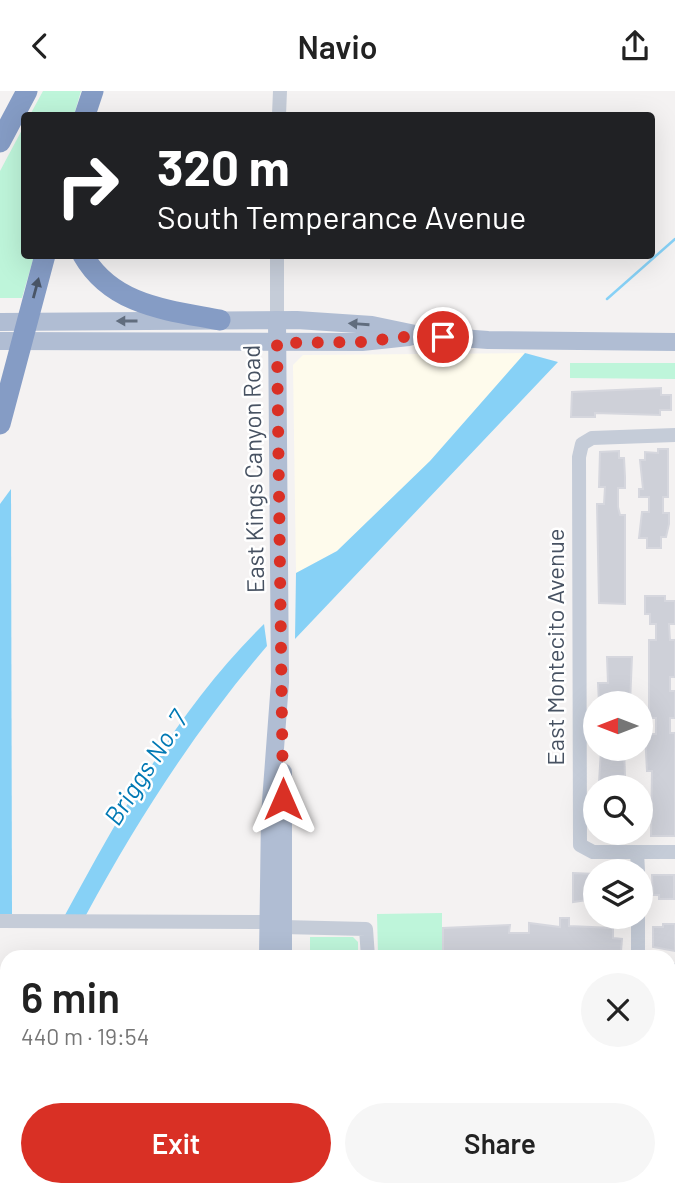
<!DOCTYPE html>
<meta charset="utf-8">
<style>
body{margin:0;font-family:Barlow,sans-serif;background:#f6f6f6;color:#222;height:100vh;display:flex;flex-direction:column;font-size:26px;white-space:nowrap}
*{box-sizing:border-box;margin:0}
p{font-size:23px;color:#767676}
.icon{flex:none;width:38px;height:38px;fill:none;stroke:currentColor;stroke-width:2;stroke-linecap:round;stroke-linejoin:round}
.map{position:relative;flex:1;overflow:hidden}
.panel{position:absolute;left:0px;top:859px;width:676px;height:247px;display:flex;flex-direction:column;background:#fff;border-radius:21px 21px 0 0;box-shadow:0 7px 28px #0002}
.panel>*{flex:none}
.banner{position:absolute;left:21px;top:21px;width:634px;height:147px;border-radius:7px;box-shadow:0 7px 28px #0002;background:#202124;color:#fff;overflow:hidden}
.needle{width:46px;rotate:270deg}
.controls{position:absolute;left:583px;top:600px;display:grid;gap:14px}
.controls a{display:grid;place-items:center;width:70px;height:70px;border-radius:50%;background:#fff;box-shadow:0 7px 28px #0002;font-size:35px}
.pin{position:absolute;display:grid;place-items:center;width:60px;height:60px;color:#fff;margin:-30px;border:4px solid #fff;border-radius:50%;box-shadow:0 2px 7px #0007}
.me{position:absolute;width:77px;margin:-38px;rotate:0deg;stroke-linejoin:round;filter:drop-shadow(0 0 5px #0008)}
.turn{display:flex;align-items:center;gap:24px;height:147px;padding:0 21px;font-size:32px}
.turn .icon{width:91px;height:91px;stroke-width:2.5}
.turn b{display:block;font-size:49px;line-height:60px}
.round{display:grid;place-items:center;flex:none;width:74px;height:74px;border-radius:37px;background:#f6f6f6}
.head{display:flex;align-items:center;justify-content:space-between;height:119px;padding:0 21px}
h1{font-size:42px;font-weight:600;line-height:52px}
.primary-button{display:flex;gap:14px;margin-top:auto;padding:14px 21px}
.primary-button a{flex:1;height:80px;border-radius:42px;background:#d93025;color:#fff;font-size:28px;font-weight:600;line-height:80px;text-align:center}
.primary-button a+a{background:#f6f6f6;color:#222}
header{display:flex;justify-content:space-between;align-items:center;height:91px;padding:0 21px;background:#fff;font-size:32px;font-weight:600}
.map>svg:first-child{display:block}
.commercial{fill:#fefbec}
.green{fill:#bef5da}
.water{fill:#87d1f6}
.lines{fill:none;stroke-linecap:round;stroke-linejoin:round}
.stream{stroke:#87d1f6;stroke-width:2.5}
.building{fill:#ced0d8;stroke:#d6d7de;stroke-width:2}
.minor{stroke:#c5ccd8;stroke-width:14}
.major{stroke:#b0bdd3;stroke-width:18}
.highway{stroke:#859cc5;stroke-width:21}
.oneway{fill:#4a5667}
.oneway2{fill:#616d7e}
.route{stroke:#d93025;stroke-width:12;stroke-dasharray:0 21.6}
.labels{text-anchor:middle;stroke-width:5;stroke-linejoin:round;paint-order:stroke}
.street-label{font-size:24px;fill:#475262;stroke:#fff}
.water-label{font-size:26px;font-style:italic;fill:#0179b4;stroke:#fff}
</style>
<header><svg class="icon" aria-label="back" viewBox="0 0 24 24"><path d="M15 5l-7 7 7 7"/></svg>Navio<svg class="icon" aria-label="share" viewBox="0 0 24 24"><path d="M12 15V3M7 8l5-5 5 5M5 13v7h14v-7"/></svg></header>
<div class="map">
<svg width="675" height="1105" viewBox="0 0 675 1105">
<rect width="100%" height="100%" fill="#f4f2f2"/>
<polygon class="commercial" points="525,262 430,370 337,460 296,482 293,274 303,264"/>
<g class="green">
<polygon points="43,0 81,0 74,24 30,24"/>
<polygon points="24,35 24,164 34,165 22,207 0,207 0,80"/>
<polygon points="570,272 675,272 675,288 570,287"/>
<polygon points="442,822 442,866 378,864 377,823"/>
<polygon points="310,846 353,846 358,851 358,866 310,866"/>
<rect x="491" y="1099" width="87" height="6"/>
</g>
<g class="water">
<polygon points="525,262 558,271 295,548 296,482 337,460 430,370"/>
<polygon points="11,398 12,823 0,823 0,413"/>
<path d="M 264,533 L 267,555 C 196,638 138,728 86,824 L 65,824 C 121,721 180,615 264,533 Z"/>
</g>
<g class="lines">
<polyline class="stream" points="607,208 675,148"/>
</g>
<g class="building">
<polygon points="661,297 661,304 671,304 671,319 660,319 660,324 595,322 595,326 571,326 572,301"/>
<polygon points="658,358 668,358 668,406 663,406 663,422 669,422 669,433 666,446 661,446 661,457 647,457 647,447 639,447 642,421 649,421 649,406 639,406 639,398 643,398 640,369 645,369 645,361 658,362"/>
<polygon points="619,360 619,367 624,367 625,386 625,397 618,397 618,416 620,424 625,424 625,513 599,512 597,413 604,413 605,396 599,396 600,361"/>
<polygon points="645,505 665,505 665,510 675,510 675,533 669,533 670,549 675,549 675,586 670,586 670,600 675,600 675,627 670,627 670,642 675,642 675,745 651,745 652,680 647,680 645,643 656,643 656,627 649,627 649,549 656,549 656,533 650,533 650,523 645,523"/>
<polygon points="607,566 632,566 630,612 599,612 598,592 608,592"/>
<polygon points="601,658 624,658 625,685 620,685 620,692 599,692"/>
<polygon points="573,782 595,783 595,808 573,811"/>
<polygon points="652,784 674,784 674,808 659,808 659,804 653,804"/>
<polygon points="560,827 569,827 569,835 613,837 613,847 622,848 621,860 443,860 443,837 510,834 509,842 529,842 529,832 560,836"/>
<polygon points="663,833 675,833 675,860 653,856 653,836 663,836"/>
</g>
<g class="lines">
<g class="minor">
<polyline points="279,24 280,0"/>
<polyline points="277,229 277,164"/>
<polyline points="675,344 592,347 582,353 579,366 580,754 593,761 675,761"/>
<polyline points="637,761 638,780"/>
<polyline points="638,826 638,866"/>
<polyline points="0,830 269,831"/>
<polyline points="283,836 366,838 368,866"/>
<polyline points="668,879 675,879"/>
<polyline points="0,978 7,978"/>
<polyline points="369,1099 369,1105"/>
<polyline points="587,1099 587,1105"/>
<polyline points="481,1105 481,1099"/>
</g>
<g class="major">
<polyline points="0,231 297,229 372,234 420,244 488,249 675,251"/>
<polyline points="0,250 362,251 409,246"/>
<polyline points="268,866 270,724 280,591 277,229"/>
<polyline points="283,866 283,681"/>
<polyline points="265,1105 265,1099"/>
<polyline points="283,1105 283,1099"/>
</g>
<g class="highway">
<polyline points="85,24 93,0"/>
<polyline points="0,51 27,0"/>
<path d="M 83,164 C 112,215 168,219 220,229"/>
<polyline points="0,333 45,164"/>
</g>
</g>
<defs><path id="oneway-solid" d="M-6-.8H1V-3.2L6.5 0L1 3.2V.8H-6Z" transform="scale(1.75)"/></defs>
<use class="oneway" href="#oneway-solid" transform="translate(36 197) rotate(-75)"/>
<g class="oneway2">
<use href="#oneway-solid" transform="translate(127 230) rotate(180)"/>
<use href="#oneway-solid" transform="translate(359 233) rotate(-176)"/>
</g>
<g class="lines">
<polyline class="route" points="283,708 277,252 362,251 421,244 443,246"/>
</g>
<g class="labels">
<g class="street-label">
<text transform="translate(254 378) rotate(-91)" y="8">East Kings Canyon Road</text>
<text transform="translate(556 556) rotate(-90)" y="8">East Montecito Avenue</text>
</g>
<g class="water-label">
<text transform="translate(146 677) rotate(-57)" y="9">Briggs No. 7</text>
</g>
</g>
</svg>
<div class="controls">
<a><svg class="needle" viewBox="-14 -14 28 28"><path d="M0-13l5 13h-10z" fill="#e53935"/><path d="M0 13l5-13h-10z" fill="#767676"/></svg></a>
<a><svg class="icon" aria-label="search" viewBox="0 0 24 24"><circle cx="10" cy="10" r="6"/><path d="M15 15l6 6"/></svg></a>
<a><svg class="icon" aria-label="layers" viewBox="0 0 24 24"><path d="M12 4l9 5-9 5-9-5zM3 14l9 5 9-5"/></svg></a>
</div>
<div class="pin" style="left:443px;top:246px;background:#d93025"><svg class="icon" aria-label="arrive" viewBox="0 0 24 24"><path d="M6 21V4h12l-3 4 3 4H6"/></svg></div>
<svg class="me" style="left:283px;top:708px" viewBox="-20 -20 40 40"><path d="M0-17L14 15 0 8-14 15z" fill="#d93025" stroke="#fff" stroke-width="4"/></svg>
<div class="banner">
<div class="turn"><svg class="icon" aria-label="right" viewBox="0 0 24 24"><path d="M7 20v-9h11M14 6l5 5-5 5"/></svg><div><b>320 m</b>South Temperance Avenue</div></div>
</div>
<section class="panel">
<div class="head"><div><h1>6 min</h1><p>440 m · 19:54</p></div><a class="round"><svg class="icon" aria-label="close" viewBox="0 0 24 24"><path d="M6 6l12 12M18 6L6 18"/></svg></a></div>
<div class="primary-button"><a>Exit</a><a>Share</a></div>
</section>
</div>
